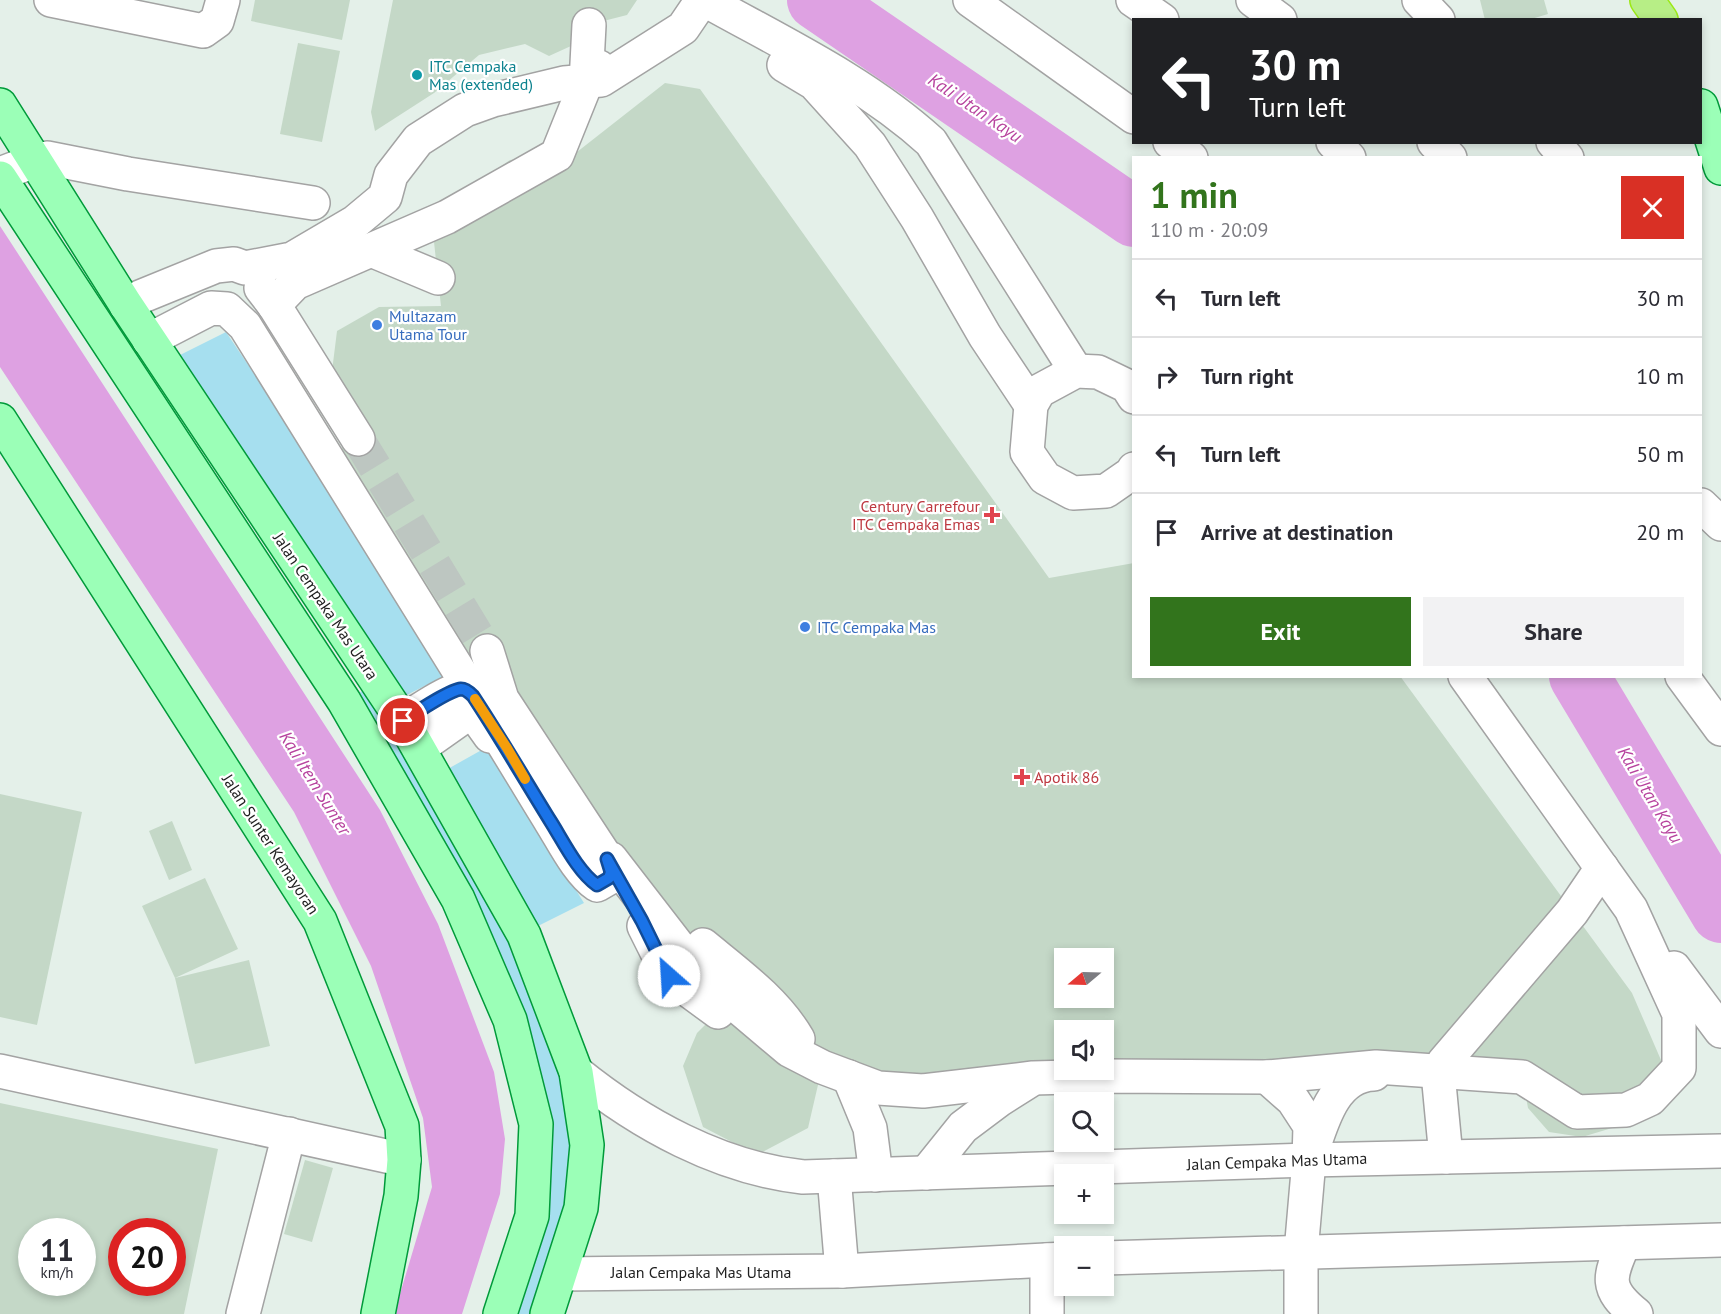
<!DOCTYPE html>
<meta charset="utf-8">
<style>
body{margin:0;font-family:"PT Sans",sans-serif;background:#f2f2f3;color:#2b2b33;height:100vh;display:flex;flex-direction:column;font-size:22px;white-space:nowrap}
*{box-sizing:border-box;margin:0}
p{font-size:20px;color:#7c7c81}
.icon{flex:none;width:33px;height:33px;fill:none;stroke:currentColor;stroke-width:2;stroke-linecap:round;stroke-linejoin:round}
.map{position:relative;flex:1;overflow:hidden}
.panel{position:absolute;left:1132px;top:156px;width:570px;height:522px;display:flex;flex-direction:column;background:#fff;border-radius:0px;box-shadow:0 3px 9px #0003}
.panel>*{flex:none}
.guide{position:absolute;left:1132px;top:18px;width:570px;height:126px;border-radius:0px;box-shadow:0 3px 9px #0003;background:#202124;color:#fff;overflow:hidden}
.needle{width:39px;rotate:251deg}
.fabs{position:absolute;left:1054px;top:948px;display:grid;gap:12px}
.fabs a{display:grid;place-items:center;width:60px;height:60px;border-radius:0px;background:#fff;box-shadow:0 3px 9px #0003;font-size:30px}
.speed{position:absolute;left:18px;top:1218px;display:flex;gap:12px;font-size:30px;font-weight:700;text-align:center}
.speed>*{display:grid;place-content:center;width:78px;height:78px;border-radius:50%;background:#fff;box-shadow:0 3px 9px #0003;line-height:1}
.speed small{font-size:15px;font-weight:400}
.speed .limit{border:9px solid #d22;background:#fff;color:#111}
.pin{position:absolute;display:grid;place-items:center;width:51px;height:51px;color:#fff;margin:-26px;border:3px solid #fff;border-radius:50%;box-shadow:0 2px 6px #0007}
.me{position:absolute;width:66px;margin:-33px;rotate:334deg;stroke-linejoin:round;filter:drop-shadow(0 0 4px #0008)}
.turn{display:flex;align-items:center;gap:21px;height:126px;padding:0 18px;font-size:27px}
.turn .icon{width:78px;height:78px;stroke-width:2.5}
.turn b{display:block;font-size:42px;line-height:51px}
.round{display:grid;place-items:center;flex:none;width:63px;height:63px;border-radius:0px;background:#f2f2f3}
.headline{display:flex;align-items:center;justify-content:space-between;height:102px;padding:0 18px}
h1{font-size:36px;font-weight:700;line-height:45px;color:#32741c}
.cta{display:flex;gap:12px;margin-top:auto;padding:12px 18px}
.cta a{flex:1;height:69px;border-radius:0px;background:#32741c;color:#fff;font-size:24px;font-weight:700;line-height:69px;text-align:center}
.cta a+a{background:#f2f2f3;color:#2b2b33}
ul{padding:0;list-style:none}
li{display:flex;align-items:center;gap:18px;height:78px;padding:0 18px;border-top:2px solid #e1e1e2}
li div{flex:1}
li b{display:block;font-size:22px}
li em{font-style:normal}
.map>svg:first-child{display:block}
.grass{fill:#a6dfef}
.water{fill:#dea1e2}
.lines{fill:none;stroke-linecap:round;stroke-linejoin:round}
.river{stroke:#dea1e2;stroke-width:60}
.building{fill:#c4d8c7;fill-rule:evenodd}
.minor-tunnel{stroke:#bdc6c1;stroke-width:33;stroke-dasharray:33 16;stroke-linecap:butt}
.minor-casing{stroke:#a3a3a3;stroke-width:36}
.major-casing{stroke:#009a3a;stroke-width:36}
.highway-casing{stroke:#9ce916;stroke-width:36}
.minor{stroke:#fff;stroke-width:33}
.major{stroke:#9bffb7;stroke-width:33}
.highway{stroke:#b7ee86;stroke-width:33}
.route-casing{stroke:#114b97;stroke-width:15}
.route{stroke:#1a73e8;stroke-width:10}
.slow{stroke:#f59e0b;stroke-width:10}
.culture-dot{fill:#0f9aa8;stroke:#fff;stroke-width:2}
.shop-dot{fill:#3f7fe0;stroke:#fff;stroke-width:2}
.health-dot{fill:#e0444e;stroke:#fff;stroke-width:2}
.labels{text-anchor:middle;stroke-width:4.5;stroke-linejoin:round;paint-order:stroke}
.culture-label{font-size:16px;fill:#0d838f;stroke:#fff;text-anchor:start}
.shop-label{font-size:16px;fill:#366cbe;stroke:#fff;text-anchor:start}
.health-label{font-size:16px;fill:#be3a42;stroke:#fff;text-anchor:end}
.street-label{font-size:16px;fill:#1f1f1f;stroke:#fff}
.water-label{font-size:18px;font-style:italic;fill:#b7439e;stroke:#fff}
</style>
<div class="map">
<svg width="1721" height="1314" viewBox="0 0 1721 1314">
<rect width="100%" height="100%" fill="#e4f0e9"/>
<g class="grass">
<polygon points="226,332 454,671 393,702 166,362"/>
<polygon points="377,683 437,775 487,747 584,903 520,935 580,1100 581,1208 547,1314 500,1314 532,1216 510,1020 344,701"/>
</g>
<polygon class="water" points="0,226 380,810 438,924 494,1072 505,1139 500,1194 462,1314 394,1314 432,1187 423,1118 371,966 294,812 0,367"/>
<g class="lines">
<g class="river">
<polyline points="817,0 1134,217"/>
<polyline points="1579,676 1721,913"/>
</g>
</g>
<g class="building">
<polygon points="255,0 350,0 342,40 251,21"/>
<polygon points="393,0 637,0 627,15 572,29 571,46 549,56 525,44 479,55 434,93 375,131 371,112"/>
<polygon points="1480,0 1544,0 1548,14 1528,20 1485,20"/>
<polygon points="298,43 340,51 322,142 280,134"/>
<path d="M 665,83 L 700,89 L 1049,578 L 1134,563 L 1134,676 L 1400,676 L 1632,993 L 1664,1067 L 1642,1119 L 1582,1137 L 1549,1132 L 1528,1108 L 1519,1060 L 863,1079 L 824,1059 L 808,1128 L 757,1155 L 703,1127 L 683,1066 L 697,1033 L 720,1010 L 489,650 L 467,661 L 338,450 L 363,435 L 331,379 L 337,331 L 379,307 L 441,306 L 434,242 L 460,194 L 510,160 L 577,152 ZM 1065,958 L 1104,958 L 1104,998 L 1065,998 ZM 1065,1030 L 1104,1030 L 1104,1070 L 1065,1070 Z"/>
<polygon points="0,794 82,812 37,1025 0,1017"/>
<polygon points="172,821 192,870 169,880 149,831"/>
<polygon points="205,878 238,949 175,978 249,960 270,1046 195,1064 175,978 142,906"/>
<path d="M 0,1103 L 218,1149 L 184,1314 L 0,1314 ZM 32,1232 L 82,1232 L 82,1282 L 32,1282 ZM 122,1232 L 172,1232 L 172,1282 L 122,1282 Z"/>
<polygon points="305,1160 333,1168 312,1242 284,1234"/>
</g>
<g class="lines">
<polyline class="minor-tunnel" points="358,439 487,651"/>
<defs>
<g id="minor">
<polyline points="51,0 203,31 217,21 223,0"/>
<path d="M 705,0 C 782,43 865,82 931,142 L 1076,371"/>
<polyline points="970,0 1134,117"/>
<polyline points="1133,0 1162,20"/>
<polyline points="1253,0 1280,20"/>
<polyline points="1419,0 1438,20"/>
<polyline points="784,65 814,83 870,145 917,218 985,336 1031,405"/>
<polyline points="586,83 589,25"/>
<polyline points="1170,142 1191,158"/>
<polyline points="1333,142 1349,158"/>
<polyline points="1434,142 1450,158"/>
<polyline points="1553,142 1567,158"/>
<polyline points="0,174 34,161 47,158 128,174 313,203"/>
<polyline points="371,250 438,278"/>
<polyline points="261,288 274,305 358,439"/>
<polyline points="126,305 140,297 216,266 234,264 245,268 292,259 355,222 385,197 391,175 418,140 465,110 493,100 564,83 601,80 683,28 702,0"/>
<polyline points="274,305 295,283 447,217 557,155 586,83 592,72 599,67"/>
<polyline points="149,340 211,308 227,309 245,326 464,679 490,693"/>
<polyline points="1134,397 1127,386 1098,372 1076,371 1039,391 1031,405 1027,452 1045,478 1073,493 1106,491 1132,473 1134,469"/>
<polyline points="1701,505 1721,524"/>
<polyline points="1682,676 1721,729"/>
<path d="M 403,721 C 415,713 449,690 461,689 C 467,689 470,693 473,696 C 500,737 525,780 551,822 C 563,841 578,872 597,885 L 609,878 L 611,872 L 607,859 L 502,699 L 487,651"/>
<polyline points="419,748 470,712 475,715 490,736"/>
<polyline points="607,859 611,859 686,956 738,1007 789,1050 822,1067 878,1088 923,1091 1033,1078 1108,1076 1267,1077 1376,1067 1522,1077 1577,1112 1626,1110 1650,1099 1679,1068 1679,1014 1631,909 1465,676"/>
<polyline points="644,926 669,976 718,1012"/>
<path d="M 703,945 C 737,973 776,1001 798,1039"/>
<polyline points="1674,968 1721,1031"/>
<polyline points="0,1071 404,1160"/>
<path d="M 576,1072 C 640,1124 720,1168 803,1177 L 1309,1160 L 1721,1151"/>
<polyline points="849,1077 870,1128 876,1175"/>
<polyline points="1267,1077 1293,1100 1310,1126 1309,1160 1301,1252 1301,1314"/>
<path d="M 1312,1152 C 1322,1122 1334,1075 1374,1074"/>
<polyline points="1446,1157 1438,1073 1444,1062 1572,912 1602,868"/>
<polyline points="926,1173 963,1127 999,1100 1029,1081"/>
<polyline points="834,1176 842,1271"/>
<path d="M 1624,1243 C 1609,1277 1604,1288 1636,1314"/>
<polyline points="1104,1258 1721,1240"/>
<polyline points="1047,1260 1047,1314"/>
<polyline points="561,1274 842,1271 1065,1259"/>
<polyline points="243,1314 289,1134"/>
</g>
<g id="major">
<polyline points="0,105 126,305 403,721 524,935 576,1072 587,1145 581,1208 547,1314"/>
<polyline points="1701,106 1721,168"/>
<polyline points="0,178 344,701 458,899 510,1020 536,1124 532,1216 500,1314"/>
<polyline points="0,420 320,921 402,1126 404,1160 401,1196 378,1314"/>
</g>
<polyline id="highway" points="1647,0 1661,20"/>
</defs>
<use href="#minor" class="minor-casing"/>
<use href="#major" class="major-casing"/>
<use href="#highway" class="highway-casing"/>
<use href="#minor" class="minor"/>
<use href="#major" class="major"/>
<use href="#highway" class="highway"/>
</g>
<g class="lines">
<defs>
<path id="route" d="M 403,721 C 414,714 449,690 461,689 C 466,689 470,693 473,696 C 500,737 525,780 551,822 C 563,841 578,872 597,885 L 609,878 L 611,872 L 607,859 L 642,921 L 669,976"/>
</defs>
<use href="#route" class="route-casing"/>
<use href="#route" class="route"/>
<polyline class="slow" points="475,699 507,748 525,779"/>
</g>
<circle class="culture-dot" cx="417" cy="75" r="6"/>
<g class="shop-dot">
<circle cx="377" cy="325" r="6"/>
<circle cx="805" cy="627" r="6"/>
</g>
<g class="health-dot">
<path d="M989 506h6v6h6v6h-6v6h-6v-6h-6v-6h6z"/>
<path d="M1019 768h6v6h6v6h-6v6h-6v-6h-6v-6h6z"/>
</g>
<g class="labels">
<g class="culture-label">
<text x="429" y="72">ITC Cempaka<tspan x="429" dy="18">Mas (extended)</tspan></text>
</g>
<g class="shop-label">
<text x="389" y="322">Multazam<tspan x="389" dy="18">Utama Tour</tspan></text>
<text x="817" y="633">ITC Cempaka Mas</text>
</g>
<g class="health-label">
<text x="980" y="512">Century Carrefour<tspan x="980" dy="18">ITC Cempaka Emas</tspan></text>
<text x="1034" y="783" text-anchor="start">Apotik 86</text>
</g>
<g class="street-label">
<text transform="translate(326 606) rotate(56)" y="6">Jalan Cempaka Mas Utara</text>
<text transform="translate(271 844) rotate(57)" y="6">Jalan Sunter Kemayoran</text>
<text transform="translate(1277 1161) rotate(-2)" y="6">Jalan Cempaka Mas Utama</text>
<text x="701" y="1278">Jalan Cempaka Mas Utama</text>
</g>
<g class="water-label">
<text transform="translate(975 108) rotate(34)" y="6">Kali Utan Kayu</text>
<text transform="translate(315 783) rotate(58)" y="6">Kali Item Sunter</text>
<text transform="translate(1650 795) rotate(59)" y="6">Kali Utan Kayu</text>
</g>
</g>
</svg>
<div class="fabs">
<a><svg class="needle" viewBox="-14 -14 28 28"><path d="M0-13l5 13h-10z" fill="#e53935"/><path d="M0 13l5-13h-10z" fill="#7c7c81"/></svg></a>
<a><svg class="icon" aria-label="sound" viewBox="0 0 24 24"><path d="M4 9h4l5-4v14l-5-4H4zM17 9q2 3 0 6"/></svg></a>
<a><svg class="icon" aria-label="search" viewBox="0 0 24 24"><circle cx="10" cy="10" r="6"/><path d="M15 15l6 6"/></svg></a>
<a>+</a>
<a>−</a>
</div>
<div class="speed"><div>11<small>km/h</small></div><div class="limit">20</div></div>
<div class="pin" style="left:403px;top:721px;background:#d93025"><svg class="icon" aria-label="arrive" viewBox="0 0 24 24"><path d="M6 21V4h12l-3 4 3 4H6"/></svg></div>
<svg class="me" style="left:669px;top:976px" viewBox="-20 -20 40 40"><circle r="19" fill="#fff"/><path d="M0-13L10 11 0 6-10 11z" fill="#1a73e8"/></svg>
<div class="guide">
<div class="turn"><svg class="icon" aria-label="left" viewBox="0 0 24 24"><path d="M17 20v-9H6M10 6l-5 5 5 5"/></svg><div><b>30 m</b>Turn left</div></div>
</div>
<section class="panel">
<div class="headline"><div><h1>1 min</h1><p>110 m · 20:09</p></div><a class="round" style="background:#d93025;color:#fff"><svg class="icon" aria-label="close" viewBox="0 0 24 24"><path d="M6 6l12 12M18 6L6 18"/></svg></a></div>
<ul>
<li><svg class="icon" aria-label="left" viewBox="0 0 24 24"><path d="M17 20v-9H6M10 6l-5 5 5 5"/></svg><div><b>Turn left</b></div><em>30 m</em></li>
<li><svg class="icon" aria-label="right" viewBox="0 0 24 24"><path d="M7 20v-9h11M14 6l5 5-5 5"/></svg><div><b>Turn right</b></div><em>10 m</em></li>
<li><svg class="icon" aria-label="left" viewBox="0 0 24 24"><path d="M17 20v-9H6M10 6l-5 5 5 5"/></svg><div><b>Turn left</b></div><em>50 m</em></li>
<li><svg class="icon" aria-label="arrive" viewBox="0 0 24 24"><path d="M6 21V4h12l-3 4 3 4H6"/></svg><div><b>Arrive at destination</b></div><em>20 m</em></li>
</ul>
<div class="cta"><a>Exit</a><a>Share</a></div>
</section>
</div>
